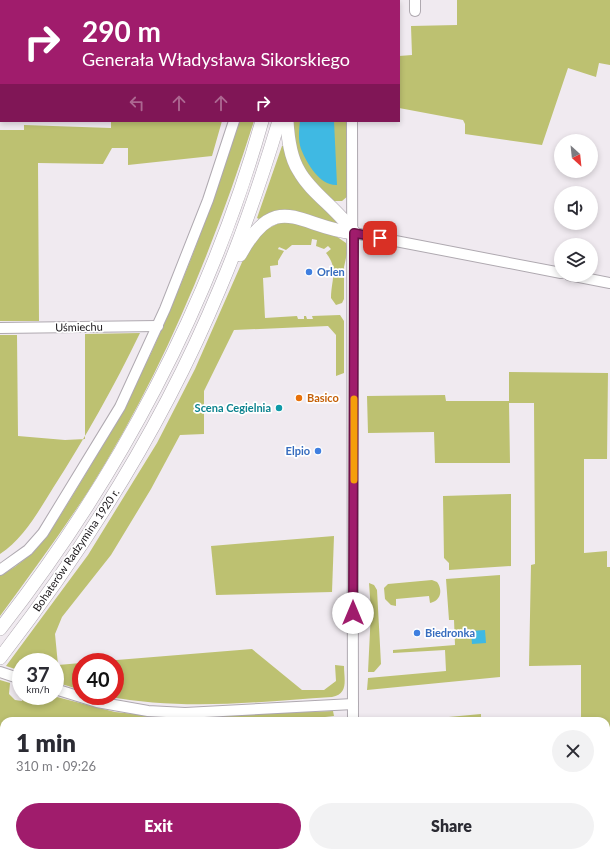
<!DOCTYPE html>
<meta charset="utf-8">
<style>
body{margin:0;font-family:Lato,sans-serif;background:#f2f2f3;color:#2b2b33;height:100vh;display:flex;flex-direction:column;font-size:15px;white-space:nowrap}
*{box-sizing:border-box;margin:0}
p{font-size:13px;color:#7c7c81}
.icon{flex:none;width:22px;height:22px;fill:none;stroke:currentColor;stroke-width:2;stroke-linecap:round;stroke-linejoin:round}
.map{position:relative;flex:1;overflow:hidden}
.sheet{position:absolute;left:0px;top:717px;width:610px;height:140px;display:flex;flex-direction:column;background:#fff;border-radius:12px 12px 0 0;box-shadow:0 2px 6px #0003}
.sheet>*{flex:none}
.hud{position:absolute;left:0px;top:0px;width:400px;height:122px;box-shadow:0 2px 6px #0003;background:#a01c6c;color:#fff;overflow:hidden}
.needle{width:26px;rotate:153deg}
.buttons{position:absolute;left:554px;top:134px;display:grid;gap:8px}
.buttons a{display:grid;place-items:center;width:44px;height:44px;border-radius:50%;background:#fff;box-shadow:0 2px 6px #0003;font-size:20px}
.speed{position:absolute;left:12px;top:653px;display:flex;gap:8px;font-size:20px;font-weight:700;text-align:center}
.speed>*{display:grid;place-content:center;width:52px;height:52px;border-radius:50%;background:#fff;box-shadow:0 2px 6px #0003;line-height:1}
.speed small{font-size:10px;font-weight:400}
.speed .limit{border:6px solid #d22;background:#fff;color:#111}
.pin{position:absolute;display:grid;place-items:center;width:34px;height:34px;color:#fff;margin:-17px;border-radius:8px;box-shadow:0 2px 6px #0006}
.me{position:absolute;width:44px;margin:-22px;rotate:0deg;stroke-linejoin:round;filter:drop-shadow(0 0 3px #0008)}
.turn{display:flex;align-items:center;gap:14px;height:84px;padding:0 16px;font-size:18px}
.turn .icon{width:52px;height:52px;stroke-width:2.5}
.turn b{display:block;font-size:28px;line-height:34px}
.lanes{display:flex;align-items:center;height:38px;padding:0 16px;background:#0003;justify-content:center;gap:20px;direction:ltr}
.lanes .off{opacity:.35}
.round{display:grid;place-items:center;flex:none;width:42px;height:42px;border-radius:21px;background:#f2f2f3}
.head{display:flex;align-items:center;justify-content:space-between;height:68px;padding:0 16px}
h1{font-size:24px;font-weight:800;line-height:30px}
.cta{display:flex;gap:8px;margin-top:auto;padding:8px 16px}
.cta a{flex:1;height:46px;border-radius:24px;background:#a01c6c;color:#fff;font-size:16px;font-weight:800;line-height:46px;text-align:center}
.cta a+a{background:#f2f2f3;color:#2b2b33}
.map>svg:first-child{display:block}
.green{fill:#bdc171}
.water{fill:#3fb9e3}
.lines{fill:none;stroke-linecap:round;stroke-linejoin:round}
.minor-casing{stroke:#afa9b0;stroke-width:12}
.major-casing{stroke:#afa9b0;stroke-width:14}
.minor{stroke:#fff;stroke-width:10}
.major{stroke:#fff;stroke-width:13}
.route-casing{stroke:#681246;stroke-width:10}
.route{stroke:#a01c6c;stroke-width:7}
.slow{stroke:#f59e0b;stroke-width:7}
.shop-dot{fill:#3f7fe0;stroke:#fff;stroke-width:1.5}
.food-dot{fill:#e8710a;stroke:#fff;stroke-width:1.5}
.culture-dot{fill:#0f9aa8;stroke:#fff;stroke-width:1.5}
.labels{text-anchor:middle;stroke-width:3.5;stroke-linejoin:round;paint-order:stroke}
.shop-label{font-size:11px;font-weight:bold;fill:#366cbe;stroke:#fff;text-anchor:start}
.street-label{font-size:11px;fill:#191619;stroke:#fff}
.food-label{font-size:11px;font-weight:bold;fill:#c56008;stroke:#fff;text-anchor:start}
.culture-label{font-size:11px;font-weight:bold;fill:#0d838f;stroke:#fff;text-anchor:end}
</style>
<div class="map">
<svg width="610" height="857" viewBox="0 0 610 857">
<rect width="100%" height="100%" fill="#f0eaf0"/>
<g class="green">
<polygon points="457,0 610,0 610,65 599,63 596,77 568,68 542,145 465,134 465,124 463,120 399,108 399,56 412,55 411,26 457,25"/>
<polygon points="111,121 222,121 212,156 128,165 128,148 112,148 103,164 38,163 39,321 0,321 0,130 24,130 24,125 111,128"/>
<path d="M 239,121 L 254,121 C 213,250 161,376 89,490 C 61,533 30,575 0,616 L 0,575 C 21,566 38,548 51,530 C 88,472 123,413 152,351 C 186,276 215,199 239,121 Z"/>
<path d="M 293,121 L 349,121 L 349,195 L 342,201 L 333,201 C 307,174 291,162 293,121 Z"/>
<polygon points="282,146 283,146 292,172 339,225 265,216 259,219 257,218"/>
<path d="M 285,220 L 333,234 L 346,243 L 348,249 L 344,267 L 344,299 L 342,303 L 336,305 L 331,298 C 331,280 339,269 326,253 L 331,249 L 328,246 L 324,249 L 316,246 L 317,240 L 312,239 L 311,245 L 292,245 L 286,250 L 279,247 L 280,245 L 273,259 L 278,249 L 284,251 L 278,261 L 278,265 L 270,266 L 271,277 L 263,278 L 265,318 L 297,316 L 298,319 L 304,319 L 304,316 L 306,316 L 307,319 L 313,319 L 312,316 L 340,315 L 344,321 L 344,373 L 336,376 L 336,335 L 328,326 L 234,330 L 204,391 L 204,434 L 180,435 L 151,489 L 111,555 L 62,617 L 55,634 L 58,665 L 81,663 L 81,690 L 55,682 L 55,662 L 34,662 L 34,660 L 21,662 L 21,666 L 18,670 L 6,666 L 88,555 L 157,443 L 195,369 L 243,260 L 257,234 Z"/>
<path d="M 140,333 C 114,387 85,438 53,488 C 38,512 24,538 0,554 L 0,335 L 17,335 L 18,436 L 65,440 L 85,439 L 85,334 Z"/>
<polygon points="509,372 608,373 607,459 584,459 584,553 607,551 607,567 610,567 610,767 606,768 606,721 581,721 581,665 529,666 531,565 535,564 534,403 509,403 510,463 435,463 434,432 368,433 367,396 445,395 446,401 509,401"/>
<polygon points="511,494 511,566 449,570 449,563 444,558 443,496"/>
<polygon points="334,536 332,592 216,595 211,546"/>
<polygon points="500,575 500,677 367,690 368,678 446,671 445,650 393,653 393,650 455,645 454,620 449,620 446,579"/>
<path d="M 432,580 L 437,582 C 443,590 441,601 430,603 L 429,596 L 396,599 L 396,606 L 391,605 L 385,599 L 384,588 L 388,584 Z"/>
<polygon points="369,583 374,585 377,590 381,664 374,672 368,672 371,611"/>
<path d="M 252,649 L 302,690 L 324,690 L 336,681 L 335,665 L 344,666 C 344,679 349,694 332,697 C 258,702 180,711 107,696 L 115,696 L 115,662 L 92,662 Z"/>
<polygon points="0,680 10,683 9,694 15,700 22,701 24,696 53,696 115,712 165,717 333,711 334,716 290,721 4,721 4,750 0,751"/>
<polygon points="481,714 481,721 427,721 427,719"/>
<polygon points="4,762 4,853 334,853 334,857 0,857 0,763"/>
</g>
<g class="water">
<path d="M 300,121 L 334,121 L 337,185 C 320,186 307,164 301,149 C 298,141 299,130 300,121 Z"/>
<polygon points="485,630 486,643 472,644 471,631"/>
</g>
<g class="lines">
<defs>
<g id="minor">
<polyline points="352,0 352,1"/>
<polyline points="415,0 415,11"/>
<polyline points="266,1 266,0"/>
<polyline points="0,81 1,81"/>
<polyline points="352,121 353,721"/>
<polyline points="354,233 561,273"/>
<polyline points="569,275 610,283"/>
<polyline points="0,328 158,326"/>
<polyline points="0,570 28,550 43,533 120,407 165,309 208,200 234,121"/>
<polyline points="0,672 21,679"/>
<polyline points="55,689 97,702 148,711 185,713 353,704"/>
<polyline points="353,857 353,853"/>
</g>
<g id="major">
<polyline points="294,1 294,0"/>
<polyline points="310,1 310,0"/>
<path d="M 287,121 C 288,138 290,157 299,171 C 311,193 338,209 354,233"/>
<path d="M 240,255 C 277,187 300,228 354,233"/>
<path d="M 0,629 C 118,478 210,305 262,121"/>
<path d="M 0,658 C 88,544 165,421 220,288 C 243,234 262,177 279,121"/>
</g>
</defs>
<use href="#minor" class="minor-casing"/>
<use href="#major" class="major-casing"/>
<use href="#minor" class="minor"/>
<use href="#major" class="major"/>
</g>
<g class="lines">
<defs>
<polyline id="route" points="353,613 354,233 380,238"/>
</defs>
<use href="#route" class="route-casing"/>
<use href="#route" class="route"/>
<polyline class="slow" points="354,480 354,399"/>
</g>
<g class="shop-dot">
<circle cx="309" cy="272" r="4"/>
<circle cx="318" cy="451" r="4"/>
<circle cx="417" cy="633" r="4"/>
</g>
<circle class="food-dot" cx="299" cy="398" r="4"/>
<circle class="culture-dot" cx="279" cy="408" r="4"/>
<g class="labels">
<g class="shop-label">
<text x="317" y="276">Orlen</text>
<text x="310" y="455" text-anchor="end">Elpio</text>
<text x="425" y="637">Biedronka</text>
</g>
<g class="street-label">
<text transform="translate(79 327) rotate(-1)" y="4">Uśmiechu</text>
<text transform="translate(76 550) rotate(-56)" y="4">Bohaterów Radzymina 1920 r.</text>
</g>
<g class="food-label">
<text x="307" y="402">Basico</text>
</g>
<g class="culture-label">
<text x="271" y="412">Scena Cegielnia</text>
</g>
</g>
</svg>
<div class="buttons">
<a><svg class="needle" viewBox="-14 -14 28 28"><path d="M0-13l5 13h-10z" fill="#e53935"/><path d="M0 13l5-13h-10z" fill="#7c7c81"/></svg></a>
<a><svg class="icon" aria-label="sound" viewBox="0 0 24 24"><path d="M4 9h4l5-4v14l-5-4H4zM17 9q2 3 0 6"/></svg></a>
<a><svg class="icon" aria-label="layers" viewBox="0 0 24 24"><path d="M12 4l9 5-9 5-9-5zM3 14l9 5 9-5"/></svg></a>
</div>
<div class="speed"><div>37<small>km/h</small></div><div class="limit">40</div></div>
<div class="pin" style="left:380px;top:238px;background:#d93025"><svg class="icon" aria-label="arrive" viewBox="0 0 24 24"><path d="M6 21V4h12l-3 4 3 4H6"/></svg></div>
<svg class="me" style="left:353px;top:613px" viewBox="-20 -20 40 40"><circle r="19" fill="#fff"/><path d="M0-13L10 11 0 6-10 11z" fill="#a01c6c"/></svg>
<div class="hud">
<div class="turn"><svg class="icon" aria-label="right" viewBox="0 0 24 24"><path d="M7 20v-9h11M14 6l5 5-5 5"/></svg><div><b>290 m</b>Generała Władysława Sikorskiego</div></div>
<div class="lanes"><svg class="icon off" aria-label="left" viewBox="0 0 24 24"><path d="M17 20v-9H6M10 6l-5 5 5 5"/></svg><svg class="icon off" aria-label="ahead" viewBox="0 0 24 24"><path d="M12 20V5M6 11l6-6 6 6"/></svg><svg class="icon off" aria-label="ahead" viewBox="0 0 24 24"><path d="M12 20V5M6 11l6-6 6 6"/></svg><svg class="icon" aria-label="right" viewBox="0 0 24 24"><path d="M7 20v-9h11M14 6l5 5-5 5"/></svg></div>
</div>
<section class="sheet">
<div class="head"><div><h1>1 min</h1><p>310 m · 09:26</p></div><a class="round"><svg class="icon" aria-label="close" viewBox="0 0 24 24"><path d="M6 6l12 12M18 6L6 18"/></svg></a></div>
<div class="cta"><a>Exit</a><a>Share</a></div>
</section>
</div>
